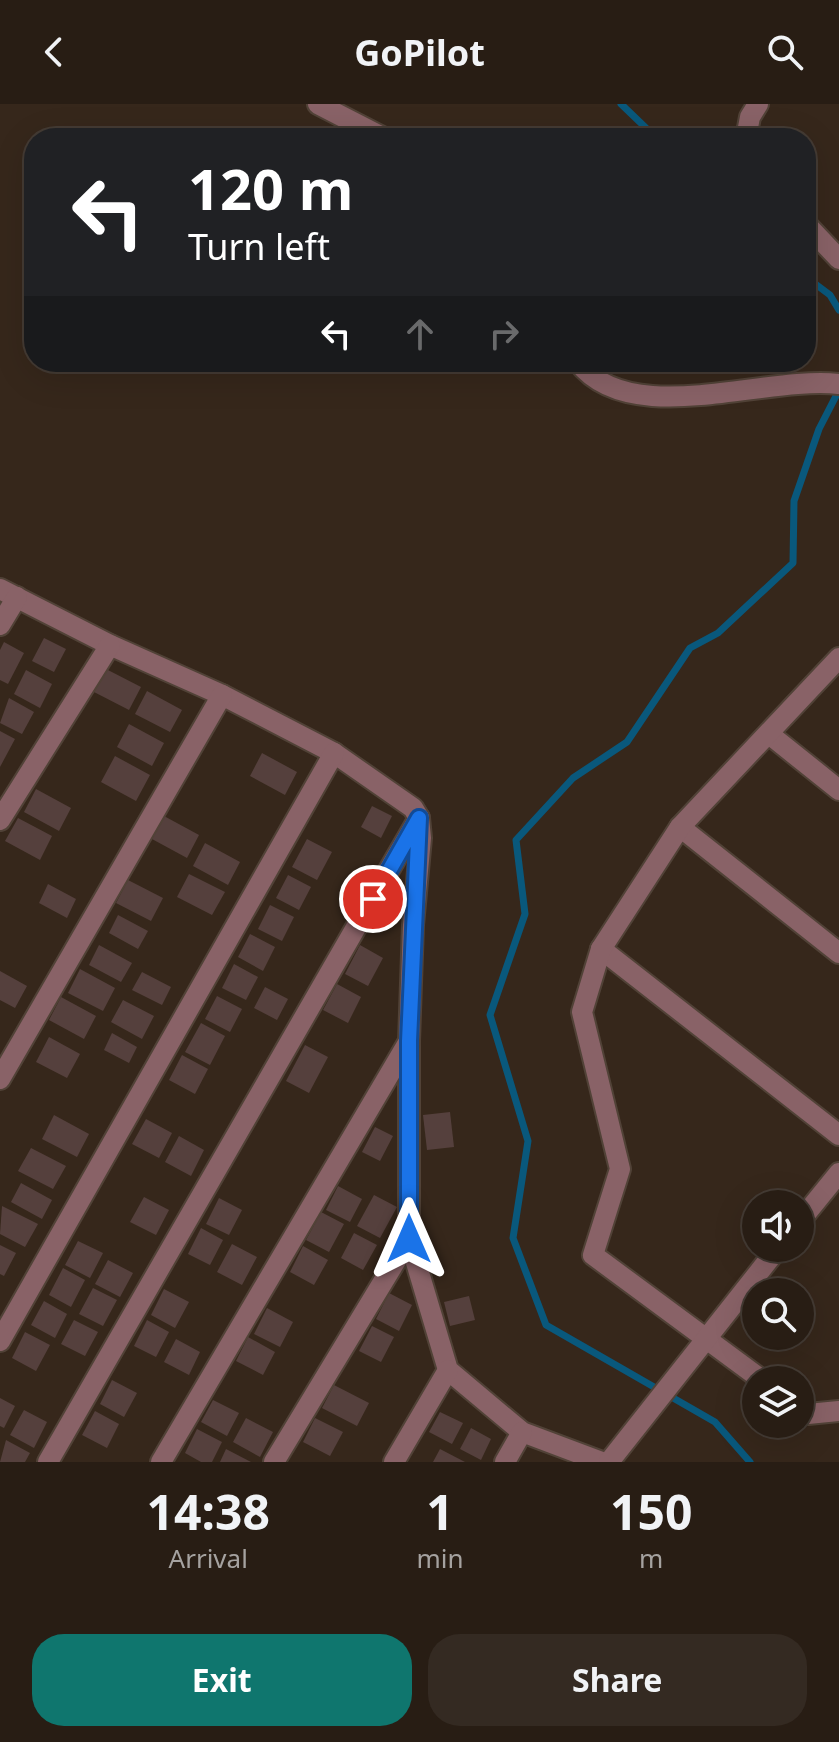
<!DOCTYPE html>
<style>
body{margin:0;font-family:"Noto Sans",sans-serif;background:#342a22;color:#f1f3f6;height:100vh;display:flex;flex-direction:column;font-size:30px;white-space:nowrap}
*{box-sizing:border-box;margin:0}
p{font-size:26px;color:#a5a2a0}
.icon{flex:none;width:44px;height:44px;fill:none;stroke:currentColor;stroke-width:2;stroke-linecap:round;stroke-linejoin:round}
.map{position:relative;height:1358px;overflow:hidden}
.drawer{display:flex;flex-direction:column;background:#281d14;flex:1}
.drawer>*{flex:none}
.hud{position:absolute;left:24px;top:24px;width:792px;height:244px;border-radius:32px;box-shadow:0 8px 32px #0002,0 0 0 2px #443b34;background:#202124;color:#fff;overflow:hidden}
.buttons{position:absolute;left:742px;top:1086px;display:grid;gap:16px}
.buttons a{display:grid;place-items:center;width:72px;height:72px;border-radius:50%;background:#281d14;box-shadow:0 8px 32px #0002,0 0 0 2px #443b34;font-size:40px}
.pin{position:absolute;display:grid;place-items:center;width:68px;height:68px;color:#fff;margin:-34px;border:4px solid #fff;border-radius:50%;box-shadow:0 2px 8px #0007}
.me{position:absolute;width:88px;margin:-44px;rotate:0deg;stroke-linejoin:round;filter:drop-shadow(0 0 6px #0008)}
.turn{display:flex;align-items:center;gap:28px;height:168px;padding:0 32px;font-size:36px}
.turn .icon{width:104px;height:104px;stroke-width:2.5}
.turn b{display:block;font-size:56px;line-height:68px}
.lanes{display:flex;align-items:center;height:76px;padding:0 32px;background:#0003;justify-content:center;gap:40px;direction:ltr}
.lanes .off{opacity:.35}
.eta{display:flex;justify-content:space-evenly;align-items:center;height:136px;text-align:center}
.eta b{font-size:48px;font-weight:700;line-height:56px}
.action{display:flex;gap:16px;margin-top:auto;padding:16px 32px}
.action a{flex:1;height:92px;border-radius:32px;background:#0f766e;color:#fff;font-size:32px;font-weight:700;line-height:92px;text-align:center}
.action a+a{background:#342a22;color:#f1f3f6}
header{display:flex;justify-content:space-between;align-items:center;height:104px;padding:0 32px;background:#281d14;font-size:36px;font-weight:700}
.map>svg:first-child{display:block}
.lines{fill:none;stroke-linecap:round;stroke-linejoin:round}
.stream{stroke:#09587c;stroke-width:7}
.building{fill:#55403d}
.street-casing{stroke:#514237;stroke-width:24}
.street{stroke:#896267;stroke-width:20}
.route-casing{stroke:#114b97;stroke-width:20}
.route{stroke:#1a73e8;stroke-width:14}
</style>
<header><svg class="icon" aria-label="back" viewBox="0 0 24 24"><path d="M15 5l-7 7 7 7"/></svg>GoPilot<svg class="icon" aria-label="search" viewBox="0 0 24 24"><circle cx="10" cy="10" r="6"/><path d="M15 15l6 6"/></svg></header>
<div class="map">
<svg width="839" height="1358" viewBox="0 0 839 1358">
<rect width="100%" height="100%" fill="#36271b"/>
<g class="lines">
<g class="stream">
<polyline points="621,0 646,24 649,34"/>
<polyline points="806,173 830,191 839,206"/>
<polyline points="750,1358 715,1318 546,1221 513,1134 528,1037 490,911 525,810 516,736 573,674 627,638 690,544 718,529 793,459 794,397 819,325 839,286"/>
</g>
</g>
<g class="building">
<polygon points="44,534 66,545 54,568 32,557"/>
<polygon points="4,538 24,549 8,580 0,576 0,546"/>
<polygon points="106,565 141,583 129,606 94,588"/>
<polygon points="26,566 52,580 40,604 14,590"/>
<polygon points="147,587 182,606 170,628 135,610"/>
<polygon points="9,594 34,608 22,630 0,619"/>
<polygon points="129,620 164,639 152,662 117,643"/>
<polygon points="0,627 15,635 0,663"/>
<polygon points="262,649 297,668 285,691 250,672"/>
<polygon points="115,652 150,671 136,697 101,678"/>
<polygon points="36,685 71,704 59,727 24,708"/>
<polygon points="372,702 392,712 381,734 361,723"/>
<polygon points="164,712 199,731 187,754 152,735"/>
<polygon points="18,714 52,732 40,756 5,737"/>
<polygon points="307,735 332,748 317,776 292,763"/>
<polygon points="205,739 240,758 228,781 193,762"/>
<polygon points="189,770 225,788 212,811 177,793"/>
<polygon points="288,771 311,783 299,806 276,794"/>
<polygon points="128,776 163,794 151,817 116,799"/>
<polygon points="48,780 76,795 67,814 39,799"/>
<polygon points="270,801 294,813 282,837 258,825"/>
<polygon points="118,811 148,827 138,845 109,829"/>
<polygon points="250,830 275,843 263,867 238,853"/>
<polygon points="99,841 132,859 121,878 89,861"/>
<polygon points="360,841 383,854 368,882 345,870"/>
<polygon points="234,860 258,873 246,896 222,884"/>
<polygon points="80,865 115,884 103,907 68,889"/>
<polygon points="0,867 27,882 15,904 0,896"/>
<polygon points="142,868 171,883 162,901 132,886"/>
<polygon points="337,880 361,893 348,919 323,906"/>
<polygon points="265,883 288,895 277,916 254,904"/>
<polygon points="217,892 242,905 230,928 205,915"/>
<polygon points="61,893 96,912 84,935 49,916"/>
<polygon points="123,896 154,912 142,935 111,918"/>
<polygon points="201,919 225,932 210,961 185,948"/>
<polygon points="112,929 137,943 129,959 104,946"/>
<polygon points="49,933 80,950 67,974 36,958"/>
<polygon points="305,941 328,953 309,989 286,977"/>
<polygon points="182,951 208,965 195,990 169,976"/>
<polygon points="450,1008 454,1043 427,1046 423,1011"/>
<polygon points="54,1011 89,1030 77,1053 42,1035"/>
<polygon points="146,1015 172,1029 159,1054 132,1040"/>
<polygon points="375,1023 393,1032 380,1057 362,1048"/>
<polygon points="179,1032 204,1046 191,1072 165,1058"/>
<polygon points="31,1044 66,1062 53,1085 18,1067"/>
<polygon points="21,1079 52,1096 42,1115 11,1098"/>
<polygon points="338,1082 362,1095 350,1118 326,1106"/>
<polygon points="374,1091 397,1103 380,1134 357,1122"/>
<polygon points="144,1093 169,1106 156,1131 130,1118"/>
<polygon points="219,1094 242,1106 229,1131 206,1120"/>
<polygon points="2,1102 38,1120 25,1143 0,1130"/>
<polygon points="321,1108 344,1120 329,1148 306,1136"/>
<polygon points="201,1124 223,1136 210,1161 188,1150"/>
<polygon points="354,1129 377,1141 363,1166 341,1154"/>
<polygon points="78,1137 103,1149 90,1174 65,1161"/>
<polygon points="232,1140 257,1153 242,1181 217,1168"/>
<polygon points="0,1141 16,1149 4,1172 0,1170"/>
<polygon points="303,1142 328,1156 314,1181 290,1168"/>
<polygon points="108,1156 133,1169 120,1193 95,1180"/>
<polygon points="63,1164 85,1176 71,1203 49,1191"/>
<polygon points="93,1184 117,1196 103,1222 79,1210"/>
<polygon points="164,1185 189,1198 175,1224 151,1211"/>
<polygon points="389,1189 412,1201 399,1227 376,1215"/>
<polygon points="469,1192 475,1216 450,1222 444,1198"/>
<polygon points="44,1197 67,1210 55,1234 31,1221"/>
<polygon points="267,1204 293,1218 280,1243 254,1230"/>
<polygon points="74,1216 98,1228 85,1252 61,1240"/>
<polygon points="147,1216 169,1228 156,1253 134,1242"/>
<polygon points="372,1222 394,1233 381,1258 359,1247"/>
<polygon points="25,1228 50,1241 36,1267 12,1254"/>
<polygon points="248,1233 275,1248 263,1271 236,1257"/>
<polygon points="176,1235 200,1248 189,1271 164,1258"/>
<polygon points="112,1276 137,1289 124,1313 100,1300"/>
<polygon points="334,1281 369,1299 357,1322 322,1304"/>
<polygon points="0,1294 15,1302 4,1324 0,1322"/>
<polygon points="213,1296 239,1309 227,1332 201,1318"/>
<polygon points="24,1306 47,1318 34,1344 10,1331"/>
<polygon points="95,1307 119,1320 107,1344 82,1331"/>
<polygon points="440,1308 463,1319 452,1340 429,1328"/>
<polygon points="246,1314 273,1328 260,1353 233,1338"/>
<polygon points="315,1314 343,1328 330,1352 303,1338"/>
<polygon points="471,1324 491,1335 481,1356 460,1345"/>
<polygon points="197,1325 222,1338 212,1358 201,1358 185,1349"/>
<polygon points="6,1336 30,1349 25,1358 0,1358"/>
<polygon points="226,1345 251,1358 220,1358"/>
<polygon points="440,1345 465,1358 433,1358"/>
</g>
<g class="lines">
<defs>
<g id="street">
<polyline points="318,0 384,34"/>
<polyline points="746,34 750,13 758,0"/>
<polyline points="806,120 839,155"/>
<path d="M 578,258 C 630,326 765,271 839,280"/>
<polyline points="0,485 110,541 222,591 334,649 413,704 419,714 421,734 413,821 409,937 409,1135 448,1266 522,1328 602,1358"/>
<polyline points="0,521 17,493"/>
<polyline points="769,630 839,686"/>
<polyline points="0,716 110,541"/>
<polyline points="680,723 839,849"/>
<polyline points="601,845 839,1031"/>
<polyline points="0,975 222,591"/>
<polyline points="800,1117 839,1069"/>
<polyline points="0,1237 334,649"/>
<polyline points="762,1276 593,1151 620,1065 582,908 601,845 680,723 839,554"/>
<polyline points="800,1304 808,1310 839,1307"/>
<polyline points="48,1358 419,714"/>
<polyline points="161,1358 409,937"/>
<polyline points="274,1358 409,1135"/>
<polyline points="394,1358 448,1266"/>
<polyline points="505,1358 522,1328"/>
<polyline points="609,1358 778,1144"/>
</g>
</defs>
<use href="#street" class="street-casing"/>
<use href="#street" class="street"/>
</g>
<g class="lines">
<defs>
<polyline id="route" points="373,795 419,714 409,937 409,1135"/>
</defs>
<use href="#route" class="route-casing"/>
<use href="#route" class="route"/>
</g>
</svg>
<div class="buttons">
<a><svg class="icon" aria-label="sound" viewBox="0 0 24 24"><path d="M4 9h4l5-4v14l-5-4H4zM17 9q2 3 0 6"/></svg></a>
<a><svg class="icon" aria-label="search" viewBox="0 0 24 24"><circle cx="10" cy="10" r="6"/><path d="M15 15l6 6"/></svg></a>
<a><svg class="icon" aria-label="layers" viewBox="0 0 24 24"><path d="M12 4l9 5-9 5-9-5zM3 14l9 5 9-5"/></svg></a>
</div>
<div class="pin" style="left:373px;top:795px;background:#d93025"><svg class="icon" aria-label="arrive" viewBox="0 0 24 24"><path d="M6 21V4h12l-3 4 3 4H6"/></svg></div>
<svg class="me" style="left:409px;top:1135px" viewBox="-20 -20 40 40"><path d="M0-17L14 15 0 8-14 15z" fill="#1a73e8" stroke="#fff" stroke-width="4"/></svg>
<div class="hud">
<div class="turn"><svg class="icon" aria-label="left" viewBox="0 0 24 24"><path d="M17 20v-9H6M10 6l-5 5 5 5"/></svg><div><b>120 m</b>Turn left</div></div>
<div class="lanes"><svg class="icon" aria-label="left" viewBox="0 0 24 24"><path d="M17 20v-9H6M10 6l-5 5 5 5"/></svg><svg class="icon off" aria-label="ahead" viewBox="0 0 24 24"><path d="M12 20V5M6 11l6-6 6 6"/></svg><svg class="icon off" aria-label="right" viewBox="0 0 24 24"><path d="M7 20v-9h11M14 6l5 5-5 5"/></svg></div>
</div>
</div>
<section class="drawer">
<div class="eta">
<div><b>14:38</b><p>Arrival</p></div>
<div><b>1</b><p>min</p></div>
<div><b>150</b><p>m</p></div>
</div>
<div class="action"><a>Exit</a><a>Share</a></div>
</section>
